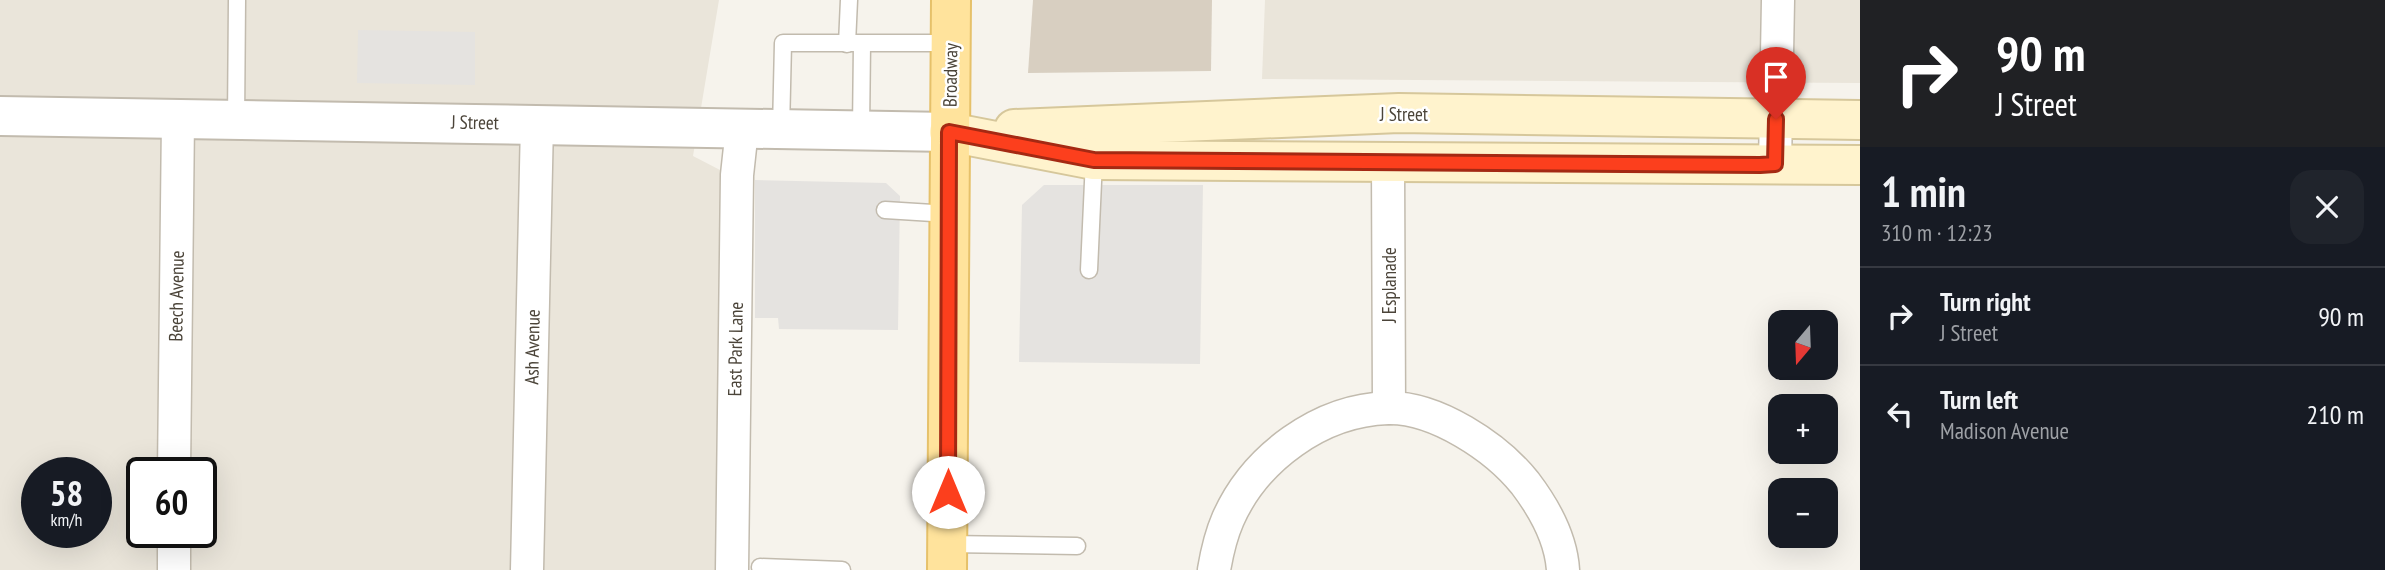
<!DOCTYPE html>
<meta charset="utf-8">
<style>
body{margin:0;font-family:"PT Sans Narrow",sans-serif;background:#20242c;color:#f1f3f6;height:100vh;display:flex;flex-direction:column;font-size:26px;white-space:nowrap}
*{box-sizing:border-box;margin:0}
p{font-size:23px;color:#9ea1a6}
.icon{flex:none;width:38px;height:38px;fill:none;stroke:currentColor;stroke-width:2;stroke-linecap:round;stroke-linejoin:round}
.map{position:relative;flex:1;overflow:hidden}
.sheet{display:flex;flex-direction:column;background:#171b24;width:525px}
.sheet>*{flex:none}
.top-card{background:#202124;color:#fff;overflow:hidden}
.needle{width:46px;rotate:199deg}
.buttons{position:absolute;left:1768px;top:310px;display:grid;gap:14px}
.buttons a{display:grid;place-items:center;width:70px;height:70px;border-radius:14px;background:#171b24;box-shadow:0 7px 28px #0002;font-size:35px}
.speed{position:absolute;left:21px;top:457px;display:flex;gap:14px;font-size:35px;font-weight:700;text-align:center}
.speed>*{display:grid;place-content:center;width:91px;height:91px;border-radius:50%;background:#171b24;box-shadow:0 7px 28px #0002;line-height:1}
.speed small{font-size:18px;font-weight:400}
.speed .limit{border:4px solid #111;border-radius:10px;background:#fff;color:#111}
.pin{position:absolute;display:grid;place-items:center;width:60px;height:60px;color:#fff;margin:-72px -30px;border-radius:50% 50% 50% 0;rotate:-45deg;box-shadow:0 0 7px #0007}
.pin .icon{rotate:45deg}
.me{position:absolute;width:77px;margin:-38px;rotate:0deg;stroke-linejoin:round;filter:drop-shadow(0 0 5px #0008)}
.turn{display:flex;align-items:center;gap:24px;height:147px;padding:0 21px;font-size:32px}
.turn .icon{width:91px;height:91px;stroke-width:2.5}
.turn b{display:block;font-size:49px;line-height:60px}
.round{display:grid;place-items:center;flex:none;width:74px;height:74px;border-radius:21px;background:#20242c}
.summary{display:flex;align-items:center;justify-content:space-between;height:119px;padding:0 21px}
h1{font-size:42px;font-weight:800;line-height:52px}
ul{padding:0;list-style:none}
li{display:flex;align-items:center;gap:21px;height:98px;padding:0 21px;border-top:2px solid #363941}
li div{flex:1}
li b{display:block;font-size:26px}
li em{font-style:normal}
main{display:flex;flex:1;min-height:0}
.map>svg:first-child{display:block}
.residential{fill:#eae5da;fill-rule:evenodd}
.parking{fill:#e5e3e0}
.building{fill:#d8cfc1}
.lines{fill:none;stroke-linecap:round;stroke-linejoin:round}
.service-casing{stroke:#c2bbae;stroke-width:19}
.minor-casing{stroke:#c2bbae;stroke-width:35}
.tertiary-casing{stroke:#c2bbae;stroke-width:42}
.secondary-casing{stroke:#d6c79b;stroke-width:42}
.primary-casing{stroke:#e6c16a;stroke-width:42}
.service{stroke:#fff;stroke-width:16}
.minor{stroke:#fff;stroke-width:32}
.tertiary{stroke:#fff;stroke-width:38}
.secondary{stroke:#fff3cd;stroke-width:38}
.primary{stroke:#ffe39c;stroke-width:38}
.route-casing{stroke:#a42913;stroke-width:18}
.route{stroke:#fc3f1d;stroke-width:12}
.labels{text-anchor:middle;stroke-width:5;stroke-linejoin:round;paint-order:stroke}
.street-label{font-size:19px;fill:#4b4439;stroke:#fff}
</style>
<main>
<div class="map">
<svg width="1860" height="570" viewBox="0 0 1860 570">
<rect width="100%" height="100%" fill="#f6f3ec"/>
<g class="residential">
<path d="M 0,0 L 719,0 L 693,156 L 722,171 L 720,570 L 0,570 ZM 37,472 L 96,472 L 96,532 L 37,532 ZM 142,472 L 201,472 L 201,532 L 142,532 Z"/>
<polygon points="1265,0 1860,0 1860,83 1262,79"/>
</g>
<g class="parking">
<polygon points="358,30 475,32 475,85 357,83"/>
<polygon points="755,180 886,183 900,196 898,330 779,329 778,318 755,318"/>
<polygon points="1044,185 1203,185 1200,364 1019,362 1022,205"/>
</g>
<polygon class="building" points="1033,0 1212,0 1211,71 1028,73"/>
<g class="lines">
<defs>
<g id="service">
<polyline points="847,44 849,0"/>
<polyline points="236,122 237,0"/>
<polyline points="781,130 783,43 950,43"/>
<polyline points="861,130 862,44"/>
<polyline points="885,210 949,214"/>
<polyline points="1089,270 1094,160"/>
<polyline points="947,544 1077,546"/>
<polyline points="760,567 842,570"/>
</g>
<g id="minor">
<polyline points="1388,161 1389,408"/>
<polyline points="1775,164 1778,0"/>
<polyline points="174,472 178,119"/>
<polyline points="174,570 174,532"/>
<polyline points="527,570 537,123"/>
<polyline points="732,570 737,175 742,129"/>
<path d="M 1214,570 C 1217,552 1221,535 1228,519 C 1255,458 1320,410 1388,408 C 1436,407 1496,447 1525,483 C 1544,508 1561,538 1563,570"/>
</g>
<path id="tertiary" d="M 0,116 C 316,123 633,125 949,132"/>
<g id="secondary">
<polyline points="1014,129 1399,113 1860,120"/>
<polyline points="949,132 1094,160 1860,165"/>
</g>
<polyline id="primary" points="947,570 951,0"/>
</defs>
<use href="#service" class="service-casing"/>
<use href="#minor" class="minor-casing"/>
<use href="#tertiary" class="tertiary-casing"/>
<use href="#secondary" class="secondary-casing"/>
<use href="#primary" class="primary-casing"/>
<use href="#service" class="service"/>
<use href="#minor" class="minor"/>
<use href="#tertiary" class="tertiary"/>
<use href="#secondary" class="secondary"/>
<use href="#primary" class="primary"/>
</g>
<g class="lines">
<defs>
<polyline id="route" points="948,492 949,132 1094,160 1760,165 1775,164 1776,119"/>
</defs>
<use href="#route" class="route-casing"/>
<use href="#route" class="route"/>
</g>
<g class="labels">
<g class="street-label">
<text transform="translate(950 75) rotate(-89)" y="7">Broadway</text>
<text x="1404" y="121">J Street</text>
<text transform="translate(475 122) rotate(1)" y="7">J Street</text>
<text transform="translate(1389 285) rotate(-90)" y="7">J Esplanade</text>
<text transform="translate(176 296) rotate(-89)" y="7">Beech Avenue</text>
<text transform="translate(532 347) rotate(-89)" y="7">Ash Avenue</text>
<text transform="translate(735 349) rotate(-89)" y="7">East Park Lane</text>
</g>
</g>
</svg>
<div class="buttons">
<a><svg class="needle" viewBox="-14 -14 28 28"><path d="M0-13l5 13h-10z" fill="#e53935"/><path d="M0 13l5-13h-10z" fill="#9ea1a6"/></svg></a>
<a>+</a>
<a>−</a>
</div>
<div class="speed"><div>58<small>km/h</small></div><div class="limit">60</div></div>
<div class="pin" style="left:1776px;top:119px;background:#d93025"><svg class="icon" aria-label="arrive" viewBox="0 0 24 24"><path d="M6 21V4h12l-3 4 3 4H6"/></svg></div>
<svg class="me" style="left:948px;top:492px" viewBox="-20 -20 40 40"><circle r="19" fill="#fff"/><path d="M0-13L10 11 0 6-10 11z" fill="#fc3f1d"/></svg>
</div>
<section class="sheet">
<div class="top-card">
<div class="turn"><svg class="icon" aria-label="right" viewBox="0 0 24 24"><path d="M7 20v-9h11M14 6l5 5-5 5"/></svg><div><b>90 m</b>J Street</div></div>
</div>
<div class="summary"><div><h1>1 min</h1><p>310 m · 12:23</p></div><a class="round"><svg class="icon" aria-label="close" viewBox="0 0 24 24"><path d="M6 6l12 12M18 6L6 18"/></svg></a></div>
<ul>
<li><svg class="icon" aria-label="right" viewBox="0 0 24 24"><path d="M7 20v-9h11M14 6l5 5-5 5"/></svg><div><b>Turn right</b><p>J Street</p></div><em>90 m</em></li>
<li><svg class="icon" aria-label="left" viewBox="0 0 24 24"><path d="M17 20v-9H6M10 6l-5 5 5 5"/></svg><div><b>Turn left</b><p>Madison Avenue</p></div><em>210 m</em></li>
</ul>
</section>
</main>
